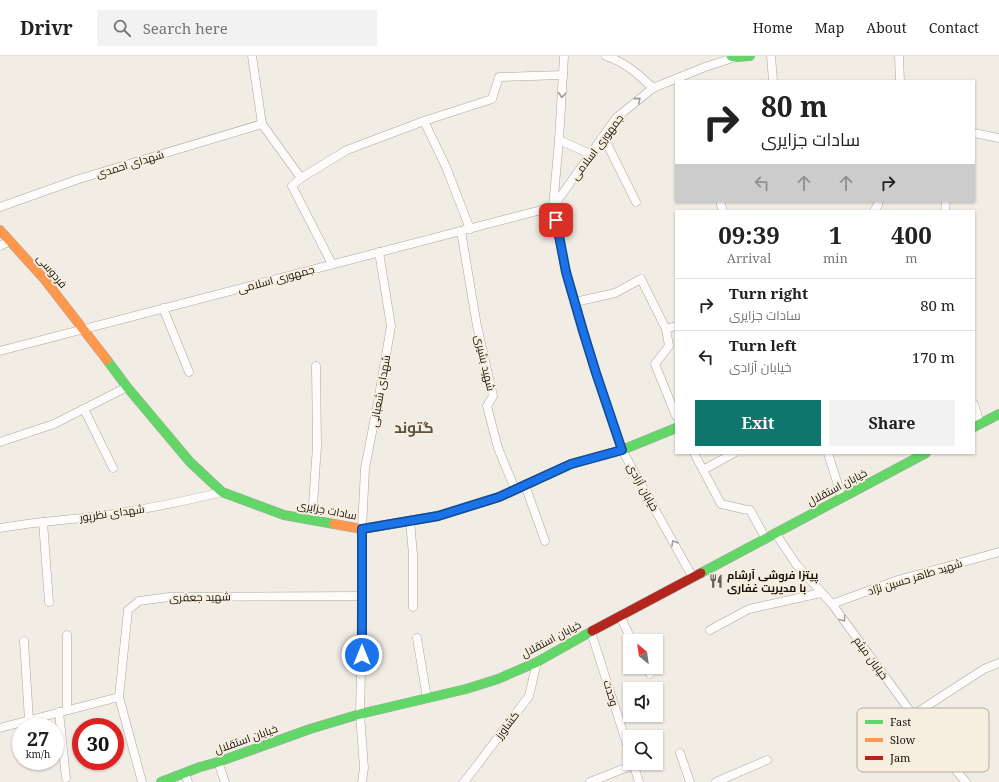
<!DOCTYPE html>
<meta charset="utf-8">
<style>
body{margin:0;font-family:"Noto Serif",Cairo,serif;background:#f2f2f2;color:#222;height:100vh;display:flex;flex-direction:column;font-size:15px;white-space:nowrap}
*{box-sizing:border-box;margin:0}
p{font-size:13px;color:#767676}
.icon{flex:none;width:22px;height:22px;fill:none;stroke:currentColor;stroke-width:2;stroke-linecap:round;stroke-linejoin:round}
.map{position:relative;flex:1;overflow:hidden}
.drawer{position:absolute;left:675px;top:154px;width:300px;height:244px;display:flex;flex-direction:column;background:#fff;border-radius:0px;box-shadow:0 1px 3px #0004}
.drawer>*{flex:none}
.guide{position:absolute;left:675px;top:24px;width:300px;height:122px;border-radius:0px;box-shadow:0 1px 3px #0004;background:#fff;color:#222;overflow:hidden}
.needle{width:26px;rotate:331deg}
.tools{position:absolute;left:623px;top:578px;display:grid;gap:8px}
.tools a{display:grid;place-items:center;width:40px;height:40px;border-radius:0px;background:#fff;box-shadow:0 1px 3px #0004;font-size:20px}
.speed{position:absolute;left:12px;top:662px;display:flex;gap:8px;font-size:20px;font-weight:700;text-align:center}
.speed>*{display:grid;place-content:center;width:52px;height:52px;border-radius:50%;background:#fff;box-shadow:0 1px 3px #0004;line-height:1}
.speed small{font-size:10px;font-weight:400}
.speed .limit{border:6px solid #d22;background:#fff;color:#111}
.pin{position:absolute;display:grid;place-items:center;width:34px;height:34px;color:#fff;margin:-17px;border-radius:8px;box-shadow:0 2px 6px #0006}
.me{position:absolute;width:44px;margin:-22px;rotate:0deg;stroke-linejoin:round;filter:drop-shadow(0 0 3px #0008)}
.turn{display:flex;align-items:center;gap:14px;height:84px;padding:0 20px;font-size:18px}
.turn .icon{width:52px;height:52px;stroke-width:2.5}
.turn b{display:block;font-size:28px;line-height:34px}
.lanes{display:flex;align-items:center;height:38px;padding:0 20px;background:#0003;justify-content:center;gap:20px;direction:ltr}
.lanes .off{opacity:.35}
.eta{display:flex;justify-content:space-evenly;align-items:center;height:68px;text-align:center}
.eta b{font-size:24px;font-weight:700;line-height:28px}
.cta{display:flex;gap:8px;margin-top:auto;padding:8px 20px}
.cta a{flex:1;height:46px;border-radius:0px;background:#0f766e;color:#fff;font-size:16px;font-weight:700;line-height:46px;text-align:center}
.cta a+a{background:#f2f2f2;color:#222}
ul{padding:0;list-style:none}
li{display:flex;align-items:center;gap:12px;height:52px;padding:0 20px;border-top:1px solid #e0e0e0}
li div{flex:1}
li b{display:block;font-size:15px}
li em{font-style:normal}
header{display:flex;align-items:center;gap:24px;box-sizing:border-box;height:56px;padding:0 20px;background:#fff;border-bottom:1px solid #e0e0e0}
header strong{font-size:19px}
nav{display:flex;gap:22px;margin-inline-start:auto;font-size:14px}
.search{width:280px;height:36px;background:#f2f2f2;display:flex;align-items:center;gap:10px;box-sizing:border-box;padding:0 14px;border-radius:0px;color:#767676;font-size:15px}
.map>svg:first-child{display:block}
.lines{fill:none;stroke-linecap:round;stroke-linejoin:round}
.street-casing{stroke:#aaa6a0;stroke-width:9}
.fast-casing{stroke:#aaa6a0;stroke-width:10}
.slow-casing{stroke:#aaa6a0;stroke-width:10}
.jam-casing{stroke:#aaa6a0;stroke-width:10}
.street{stroke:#fdfcfb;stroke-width:8}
.fast{stroke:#63d668;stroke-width:9}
.slow{stroke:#ff974d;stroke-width:9}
.jam{stroke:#b3261e;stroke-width:9}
.oneway{stroke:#a09e9c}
.route-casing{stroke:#114b97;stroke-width:10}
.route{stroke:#1a73e8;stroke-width:7}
.labels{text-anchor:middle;stroke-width:4;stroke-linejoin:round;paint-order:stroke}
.street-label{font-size:11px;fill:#15120d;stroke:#f7eedf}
.poi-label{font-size:11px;font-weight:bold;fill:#15120d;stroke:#f7eedf;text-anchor:start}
.district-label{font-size:15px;font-weight:bold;fill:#595245;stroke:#f7eedf}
.key{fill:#f7eedf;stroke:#b3aca0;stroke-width:1}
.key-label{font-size:11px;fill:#15120d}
</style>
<header>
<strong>Drivr</strong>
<div class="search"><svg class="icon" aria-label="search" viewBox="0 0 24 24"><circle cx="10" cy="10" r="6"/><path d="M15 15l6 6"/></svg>Search here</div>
<nav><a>Home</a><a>Map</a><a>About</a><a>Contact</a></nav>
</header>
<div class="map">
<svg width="999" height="726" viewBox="0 0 999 726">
<rect width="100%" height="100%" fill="#f1ede5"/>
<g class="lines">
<defs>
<g id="street">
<polyline points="252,0 262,68 301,122 292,130 332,208"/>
<polyline points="564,0 559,84 553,151 566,216 596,317 622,394 693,522"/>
<path d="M 606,0 C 626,7 637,17 653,32"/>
<polyline points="771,0 773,25"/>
<polyline points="899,0 900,25"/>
<polyline points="424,65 446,111 470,173"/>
<polyline points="974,77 999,82"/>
<polyline points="603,80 636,146"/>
<polyline points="559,84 590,98"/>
<polyline points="301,122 347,94 424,65 492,43 499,21 563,19"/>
<polyline points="720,145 723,155"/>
<polyline points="0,151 79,123 262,68"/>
<polyline points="874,155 878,149 878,145"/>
<polyline points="945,155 946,145"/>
<polyline points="461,175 477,270 493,340 487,350 498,392 515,433"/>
<polyline points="0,190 10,185"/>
<polyline points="575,246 615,237 641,223 666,273 669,290 655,308 676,360"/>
<polyline points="163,252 189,316"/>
<polyline points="666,273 676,270"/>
<polyline points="0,295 553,151 616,62 653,32 705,11 736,1"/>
<polyline points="974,348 980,368"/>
<polyline points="84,353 113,412"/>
<polyline points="0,386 54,368 127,331"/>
<polyline points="694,397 721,448 743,453 750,454 766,483"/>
<polyline points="828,397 842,442"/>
<polyline points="703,414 734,397"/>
<polyline points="525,429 545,485"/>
<polyline points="312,464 317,390 316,310"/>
<polyline points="410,465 413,499 413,551"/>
<polyline points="43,466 49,546"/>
<path d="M 0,472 C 33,466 66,464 100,460 C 141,454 182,446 222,436"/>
<polyline points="776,478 796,508 832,548 913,659 947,704 966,726"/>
<polyline points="832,548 898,524 999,496"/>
<polyline points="620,560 632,585"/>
<polyline points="710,574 749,553 821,537"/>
<polyline points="591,576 630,698"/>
<polyline points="417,582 427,642"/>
<polyline points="24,585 29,664"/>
<polyline points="646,611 650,618"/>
<polyline points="67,654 67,579"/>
<polyline points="59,656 66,722"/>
<polyline points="913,659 984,613 999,607"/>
<polyline points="0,672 119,641"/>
<polyline points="680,697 690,726"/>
<polyline points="218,706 225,726"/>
<polyline points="633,707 639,726"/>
<polyline points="185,717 188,726"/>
<polyline points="142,726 119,641 128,554 139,545 169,541 362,540"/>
<polyline points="362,726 364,712 360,658 361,614 362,473 365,412 378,346 391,270 379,196"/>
<polyline points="464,726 475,712 529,640 537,606"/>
<polyline points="590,726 633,709"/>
<polyline points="716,726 767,704"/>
</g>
<g id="fast">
<polyline points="731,0 736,1 750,0"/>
<polyline points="107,304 127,331 190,406 222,436 284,459 334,468"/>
<polyline points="974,371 999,358"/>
<polyline points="578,406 622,394 676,372"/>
<polyline points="701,517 926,397"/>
<polyline points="161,726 200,711 218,706 310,673 360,658 466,633 498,623 537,606 592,575"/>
</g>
<g id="slow">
<polyline points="0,174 45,224 107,304"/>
<polyline points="334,468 362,473 438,460 499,441 571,408 578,406"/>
</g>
<polyline id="jam" points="592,575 701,517"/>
</defs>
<use href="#street" class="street-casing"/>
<use href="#fast" class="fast-casing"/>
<use href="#slow" class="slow-casing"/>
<use href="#jam" class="jam-casing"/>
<use href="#street" class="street"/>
<use href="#fast" class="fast"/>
<use href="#slow" class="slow"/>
<use href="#jam" class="jam"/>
</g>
<defs><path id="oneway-chevron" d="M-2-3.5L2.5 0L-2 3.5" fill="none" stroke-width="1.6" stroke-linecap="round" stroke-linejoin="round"/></defs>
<g class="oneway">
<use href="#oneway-chevron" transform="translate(562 39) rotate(94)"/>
<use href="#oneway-chevron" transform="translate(638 44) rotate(-40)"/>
<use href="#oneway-chevron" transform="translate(674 487) rotate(-119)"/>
<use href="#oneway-chevron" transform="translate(843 563) rotate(54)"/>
</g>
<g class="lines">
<defs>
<polyline id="route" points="362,599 362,473 438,460 499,441 571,408 622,394 596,317 583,275 566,216 556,164"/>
</defs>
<use href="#route" class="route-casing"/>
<use href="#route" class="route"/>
</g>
<defs>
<symbol id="restaurant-bare" viewBox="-9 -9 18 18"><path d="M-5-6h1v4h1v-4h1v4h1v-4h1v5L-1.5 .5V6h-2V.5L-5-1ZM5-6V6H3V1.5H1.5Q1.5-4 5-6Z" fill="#625f59" stroke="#f7eedf" stroke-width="2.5" paint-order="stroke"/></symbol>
</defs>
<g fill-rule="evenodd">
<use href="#restaurant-bare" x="706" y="515" width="20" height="20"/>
</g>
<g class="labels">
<g class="street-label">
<text transform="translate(597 91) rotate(-53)" y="4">جمهوری اسلامی</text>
<text transform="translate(130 108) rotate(-17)" y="4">شهدای احمدی</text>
<text transform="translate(52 215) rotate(50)" y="4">فردوسی</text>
<text transform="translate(276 223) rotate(-15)" y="4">جمهوری اسلامی</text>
<text transform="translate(485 307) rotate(77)" y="4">شهید بشیری</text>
<text transform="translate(380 335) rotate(-80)" y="4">شهدای شعبانی</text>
<text transform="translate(643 431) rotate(61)" y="4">خیابان آزادی</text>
<text transform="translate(837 431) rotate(-28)" y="4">خیابان استقلال</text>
<text transform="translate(327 454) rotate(11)" y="4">سادات جزایری</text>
<text transform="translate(112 457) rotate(-8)" y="4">شهدای نظرپور</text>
<text transform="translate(915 521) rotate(-17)" y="4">شهید طاهر حسین نژاد</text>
<text transform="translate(200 541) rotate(-1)" y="4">شهید جعفری</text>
<text transform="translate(551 583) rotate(-28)" y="4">خیابان استقلال</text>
<text transform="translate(871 602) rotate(54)" y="4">خیابان میثم</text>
<text transform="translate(611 637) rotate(73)" y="4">وحدت</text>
<text transform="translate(507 669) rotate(-53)" y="4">کشاورز</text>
<text transform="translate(246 683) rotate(-20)" y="4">خیابان استقلال</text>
</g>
<g class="poi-label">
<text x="727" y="523">پیتزا فروشی آرشام<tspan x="727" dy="13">با مدیریت غفاری</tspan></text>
</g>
<g class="district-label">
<text x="414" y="377">گتوند</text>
</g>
</g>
<rect x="857" y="652" width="132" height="64" rx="6" class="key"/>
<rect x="865" y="664" width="18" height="4" fill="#63d668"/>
<rect x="865" y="682" width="18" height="4" fill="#ff974d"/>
<rect x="865" y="700" width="18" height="4" fill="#b3261e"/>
<g class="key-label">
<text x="890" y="670">Fast</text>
<text x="890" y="688">Slow</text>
<text x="890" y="706">Jam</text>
</g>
</svg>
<div class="tools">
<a><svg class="needle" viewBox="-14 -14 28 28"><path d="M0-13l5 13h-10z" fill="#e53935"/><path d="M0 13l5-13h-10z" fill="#767676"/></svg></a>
<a><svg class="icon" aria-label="sound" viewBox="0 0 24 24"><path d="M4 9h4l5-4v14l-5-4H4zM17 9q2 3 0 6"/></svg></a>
<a><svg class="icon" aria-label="search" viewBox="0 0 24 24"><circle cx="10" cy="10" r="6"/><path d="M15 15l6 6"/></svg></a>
</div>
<div class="speed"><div>27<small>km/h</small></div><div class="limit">30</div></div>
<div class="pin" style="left:556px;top:164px;background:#d93025"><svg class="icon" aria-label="arrive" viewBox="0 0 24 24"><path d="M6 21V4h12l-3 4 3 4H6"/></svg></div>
<svg class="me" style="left:362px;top:599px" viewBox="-20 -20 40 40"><circle r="17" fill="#1a73e8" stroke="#fff" stroke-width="3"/><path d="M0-11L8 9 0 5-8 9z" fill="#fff"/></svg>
<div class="guide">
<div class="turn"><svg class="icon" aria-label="right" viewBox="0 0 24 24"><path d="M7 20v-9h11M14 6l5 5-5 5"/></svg><div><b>80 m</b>سادات جزایری</div></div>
<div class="lanes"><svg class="icon off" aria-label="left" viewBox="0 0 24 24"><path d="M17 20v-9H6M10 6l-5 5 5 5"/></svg><svg class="icon off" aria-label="ahead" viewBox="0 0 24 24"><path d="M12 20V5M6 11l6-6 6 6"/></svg><svg class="icon off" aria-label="ahead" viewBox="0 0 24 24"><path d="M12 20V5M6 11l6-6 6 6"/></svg><svg class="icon" aria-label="right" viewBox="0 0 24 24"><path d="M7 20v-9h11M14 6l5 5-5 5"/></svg></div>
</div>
<section class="drawer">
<div class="eta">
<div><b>09:39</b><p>Arrival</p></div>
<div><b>1</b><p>min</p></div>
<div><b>400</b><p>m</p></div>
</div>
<ul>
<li><svg class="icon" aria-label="right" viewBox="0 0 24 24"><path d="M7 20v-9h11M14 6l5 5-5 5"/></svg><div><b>Turn right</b><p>سادات جزایری</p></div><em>80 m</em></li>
<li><svg class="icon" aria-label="left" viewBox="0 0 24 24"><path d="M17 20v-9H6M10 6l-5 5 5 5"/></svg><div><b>Turn left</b><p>خیابان آزادی</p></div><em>170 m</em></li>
</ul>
<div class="cta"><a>Exit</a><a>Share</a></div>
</section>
</div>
